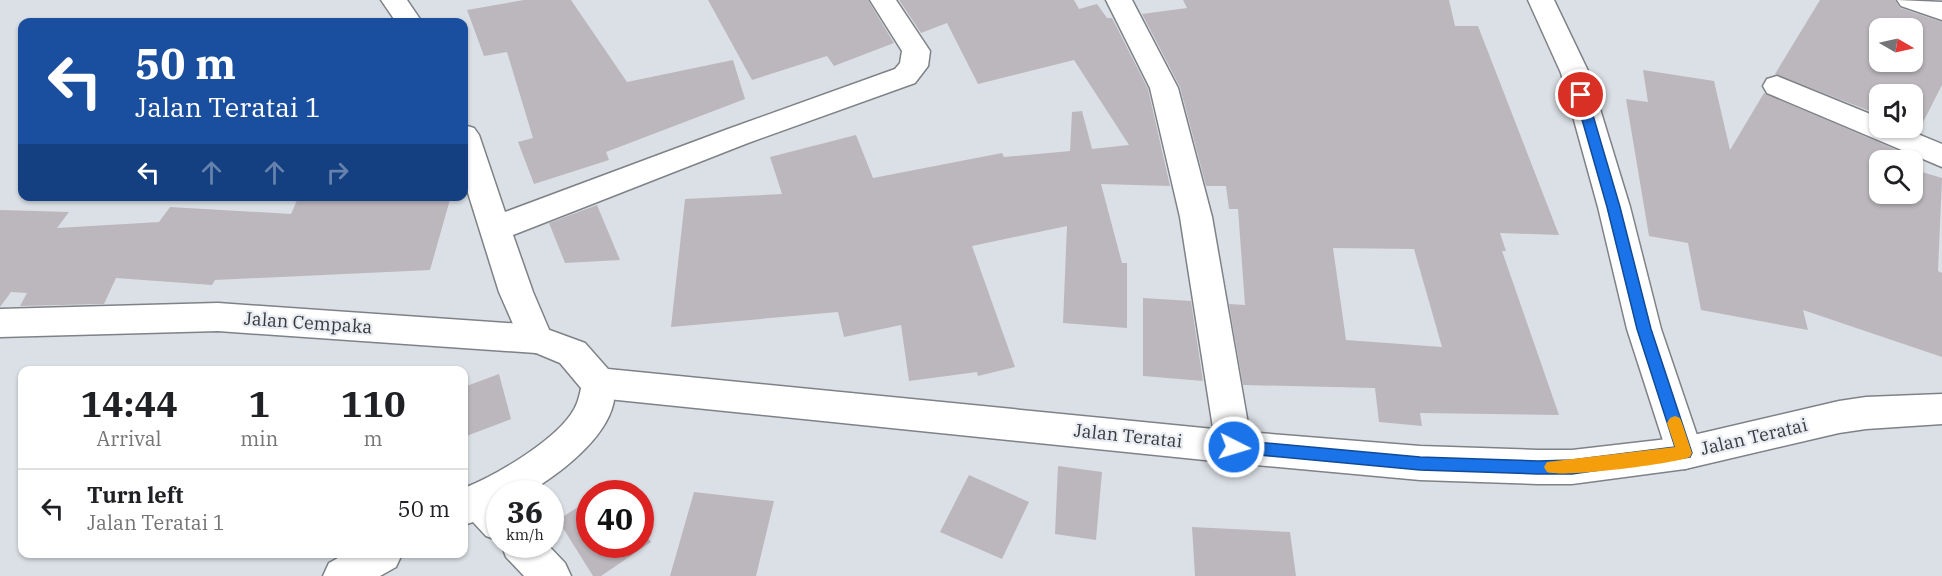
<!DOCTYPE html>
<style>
body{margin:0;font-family:"IBM Plex Serif",serif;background:#f2f2f2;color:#202124;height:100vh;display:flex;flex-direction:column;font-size:22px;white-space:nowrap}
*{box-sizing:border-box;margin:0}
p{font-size:20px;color:#757577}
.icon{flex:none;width:33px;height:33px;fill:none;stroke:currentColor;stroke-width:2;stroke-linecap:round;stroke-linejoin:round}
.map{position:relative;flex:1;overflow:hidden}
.panel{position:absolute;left:18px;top:366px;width:450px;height:192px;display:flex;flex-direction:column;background:#fff;border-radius:12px;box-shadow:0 2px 4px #0004}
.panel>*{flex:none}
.top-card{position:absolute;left:18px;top:18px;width:450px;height:183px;border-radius:12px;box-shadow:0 2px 4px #0004;background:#1a4fa0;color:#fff;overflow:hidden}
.needle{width:39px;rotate:99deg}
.tools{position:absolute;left:1869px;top:18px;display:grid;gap:12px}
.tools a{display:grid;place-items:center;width:54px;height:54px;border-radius:12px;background:#fff;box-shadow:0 2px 4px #0004;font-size:30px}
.speed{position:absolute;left:486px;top:480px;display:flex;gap:12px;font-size:30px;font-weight:700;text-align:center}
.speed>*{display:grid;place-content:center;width:78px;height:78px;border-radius:50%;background:#fff;box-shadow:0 2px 4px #0004;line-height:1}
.speed small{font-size:15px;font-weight:400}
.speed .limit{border:9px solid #d22;background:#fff;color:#111}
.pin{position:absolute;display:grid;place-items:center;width:51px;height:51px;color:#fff;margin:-26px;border:3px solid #fff;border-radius:50%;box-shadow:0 2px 6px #0007}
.me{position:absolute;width:66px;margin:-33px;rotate:95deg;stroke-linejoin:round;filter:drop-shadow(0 0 4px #0008)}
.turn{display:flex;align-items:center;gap:21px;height:126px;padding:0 18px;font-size:27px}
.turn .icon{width:78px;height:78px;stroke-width:2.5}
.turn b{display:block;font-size:42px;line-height:51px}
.lanes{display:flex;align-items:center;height:57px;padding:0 18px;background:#0003;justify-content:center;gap:30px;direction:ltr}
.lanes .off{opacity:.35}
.eta{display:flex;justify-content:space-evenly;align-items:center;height:102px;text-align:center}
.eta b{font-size:36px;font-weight:700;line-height:42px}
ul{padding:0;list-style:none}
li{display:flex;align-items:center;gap:18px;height:78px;padding:0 18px;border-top:2px solid #e0e0e0}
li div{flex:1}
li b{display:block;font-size:22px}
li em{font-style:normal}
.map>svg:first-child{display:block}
.building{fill:#bcb7bd;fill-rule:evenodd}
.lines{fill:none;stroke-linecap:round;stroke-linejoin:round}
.street-casing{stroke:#7e8287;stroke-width:3}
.secondary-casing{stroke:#7e8287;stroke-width:3}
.street{fill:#fff;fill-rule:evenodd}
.secondary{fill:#fff;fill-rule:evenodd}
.route{fill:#1a73e8;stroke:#114b97;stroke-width:1.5}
.slow{fill:#f59e0b}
.labels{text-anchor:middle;stroke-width:4.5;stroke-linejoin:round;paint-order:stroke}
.street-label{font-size:18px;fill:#383a3c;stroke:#e9edf3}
</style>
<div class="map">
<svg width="1942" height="576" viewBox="0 0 1942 576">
<rect width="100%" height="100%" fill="#dbe0e6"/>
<g class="building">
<polygon points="524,0 571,0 627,82 733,60 745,99 606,152 609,160 534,184 518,142 533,138 507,52 484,56 467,10"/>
<polygon points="708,0 868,0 894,43 834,66 827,56 752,80"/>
<polygon points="899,0 1074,0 1079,9 1097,4 1107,18 1112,18 1148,89 1170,186 1101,184 1122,263 1127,263 1127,328 1063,323 1067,226 972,246 1015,367 978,376 977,372 909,381 901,325 844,337 838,312 671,327 685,199 782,194 770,157 856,135 873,178 1002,153 1004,157 1070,151 1072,112 1082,111 1092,149 1129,145 1074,60 978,84 947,23 921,33"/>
<path d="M 1183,0 L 1449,0 L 1455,26 L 1478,26 L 1559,235 L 1500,233 L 1506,251 L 1502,251 L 1559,415 L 1420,413 L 1422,426 L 1379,422 L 1375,388 L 1243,385 L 1229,304 L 1245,305 L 1238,209 L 1229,209 L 1226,186 L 1206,186 L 1180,87 L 1142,14 L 1187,8 ZM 1333,248 L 1414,249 L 1442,347 L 1346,340 Z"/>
<path d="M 1820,0 L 1895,0 L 1900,8 L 1942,22 L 1942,85 L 1918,132 L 1908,128 L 1912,128 L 1912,94 L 1880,94 L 1880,115 L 1775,74 ZM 1880,28 L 1912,28 L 1912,62 L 1880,62 Z"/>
<polygon points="1643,70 1714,81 1730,150 1764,93 1906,154 1903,160 1880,160 1880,194 1912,194 1912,169 1942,178 1938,271 1942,273 1942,357 1803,310 1808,330 1701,310 1688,243 1649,236 1626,99 1648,102"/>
<polygon points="336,196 451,196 430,270 215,280 212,285 116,278 104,304 20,306 27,293 11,292 0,307 0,210 69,212 57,228 159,222 170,207 291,214 298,198"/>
<polygon points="597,205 620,260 565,263 549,223"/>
<polygon points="1143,298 1191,301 1203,381 1143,376"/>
<polygon points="499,374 511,419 464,437 464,387"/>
<polygon points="1058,466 1102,472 1096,540 1055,534"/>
<polygon points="969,475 1029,502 1002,559 940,532"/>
<polygon points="694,492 774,501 756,576 670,576"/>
<polygon points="590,499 590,544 640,544 640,526 651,542 601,576 593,576 558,520"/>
<polygon points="1192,527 1290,532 1296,576 1195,576"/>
</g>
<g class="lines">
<defs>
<g id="street">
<polygon points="381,0 407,0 422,22 396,22"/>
<polygon points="870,0 896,0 930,51 928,66 915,83 748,143 513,235 533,292 553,339 548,349 536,353 524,349 499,292 464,180 464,125 474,128 479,135 505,212 728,129 895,69 900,63 902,51"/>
<polygon points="1106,0 1132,0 1178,88 1212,217 1252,447 1247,458 1234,463 1221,458 1216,447 1180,217 1150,88"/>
<polygon points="1528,0 1554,0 1589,73 1630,207 1661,329 1703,453 1698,465 1685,469 1672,465 1667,453 1627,329 1598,207 1561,73"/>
<polygon points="1897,0 1942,2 1942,20 1901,6"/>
<polygon points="1777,76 1880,118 1880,128 1903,128 1942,144 1942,167 1767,93 1763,86 1767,79"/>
<path d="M 598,368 L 610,372 C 633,420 565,470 531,491 L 526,494 L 500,494 L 500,541 L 486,536 L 473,522 L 464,525 L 464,488 C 495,476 565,436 577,403 C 581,393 581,383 586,372 Z"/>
<polygon points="501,544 547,544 565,563 571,576 524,576 506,557"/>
<polygon points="345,554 402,554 396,567 380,576 323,576 329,563"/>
</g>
<polygon id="secondary" points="218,303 536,325 585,343 608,369 1234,431 1420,446 1538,450 1572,450 1685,437 1839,401 1866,397 1942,394 1942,424 1866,429 1839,433 1685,469 1572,484 1538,484 1420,480 1234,463 598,398 586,394 560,363 536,353 218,331 0,337 0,309"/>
</defs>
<use href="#street" class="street-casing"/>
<use href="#secondary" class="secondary-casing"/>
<use href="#street" class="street"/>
<use href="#secondary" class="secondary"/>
</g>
<polygon class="route" points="1581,91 1587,95 1620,207 1651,329 1692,453 1690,457 1572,474 1538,474 1420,470 1228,452 1226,447 1228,442 1234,440 1420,457 1538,461 1572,460 1675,447 1637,329 1607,207 1575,95"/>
<path class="slow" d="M 1675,416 L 1680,418 L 1682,423 L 1692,453 L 1690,457 C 1673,464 1561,478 1547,472 L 1544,467 L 1547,462 L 1675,447 L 1667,423 L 1670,418 Z"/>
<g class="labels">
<g class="street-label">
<text transform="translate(308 323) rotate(4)" y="6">Jalan Cempaka</text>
<text transform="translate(1128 436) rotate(6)" y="6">Jalan Teratai</text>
<text transform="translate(1754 437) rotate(-13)" y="6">Jalan Teratai</text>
</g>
</g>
</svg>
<div class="tools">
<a><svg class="needle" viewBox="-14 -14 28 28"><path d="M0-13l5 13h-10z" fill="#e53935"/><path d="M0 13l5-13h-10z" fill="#757577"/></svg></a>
<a><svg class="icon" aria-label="sound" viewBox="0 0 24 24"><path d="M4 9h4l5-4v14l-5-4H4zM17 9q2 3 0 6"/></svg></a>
<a><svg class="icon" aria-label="search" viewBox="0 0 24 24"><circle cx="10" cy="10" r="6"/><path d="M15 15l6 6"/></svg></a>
</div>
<div class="speed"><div>36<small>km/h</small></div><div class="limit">40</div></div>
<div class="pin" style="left:1581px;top:95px;background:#d93025"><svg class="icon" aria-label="arrive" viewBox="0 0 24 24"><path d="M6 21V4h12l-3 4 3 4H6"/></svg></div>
<svg class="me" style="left:1234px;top:447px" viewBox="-20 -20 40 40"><circle r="17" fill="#1a73e8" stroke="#fff" stroke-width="3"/><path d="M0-11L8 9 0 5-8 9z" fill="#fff"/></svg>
<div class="top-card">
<div class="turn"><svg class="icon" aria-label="left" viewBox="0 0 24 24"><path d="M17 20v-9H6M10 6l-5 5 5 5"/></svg><div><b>50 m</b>Jalan Teratai 1</div></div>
<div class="lanes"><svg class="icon" aria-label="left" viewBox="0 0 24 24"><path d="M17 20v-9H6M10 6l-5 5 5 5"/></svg><svg class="icon off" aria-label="ahead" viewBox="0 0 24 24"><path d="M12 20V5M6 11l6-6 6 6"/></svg><svg class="icon off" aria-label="ahead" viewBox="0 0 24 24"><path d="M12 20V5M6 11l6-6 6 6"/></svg><svg class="icon off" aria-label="right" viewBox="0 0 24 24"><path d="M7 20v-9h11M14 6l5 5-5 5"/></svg></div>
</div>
<section class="panel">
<div class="eta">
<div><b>14:44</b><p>Arrival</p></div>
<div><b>1</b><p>min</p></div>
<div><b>110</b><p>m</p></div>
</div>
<ul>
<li><svg class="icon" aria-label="left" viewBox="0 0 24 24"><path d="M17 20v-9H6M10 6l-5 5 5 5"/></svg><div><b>Turn left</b><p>Jalan Teratai 1</p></div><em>50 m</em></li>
</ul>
</section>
</div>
